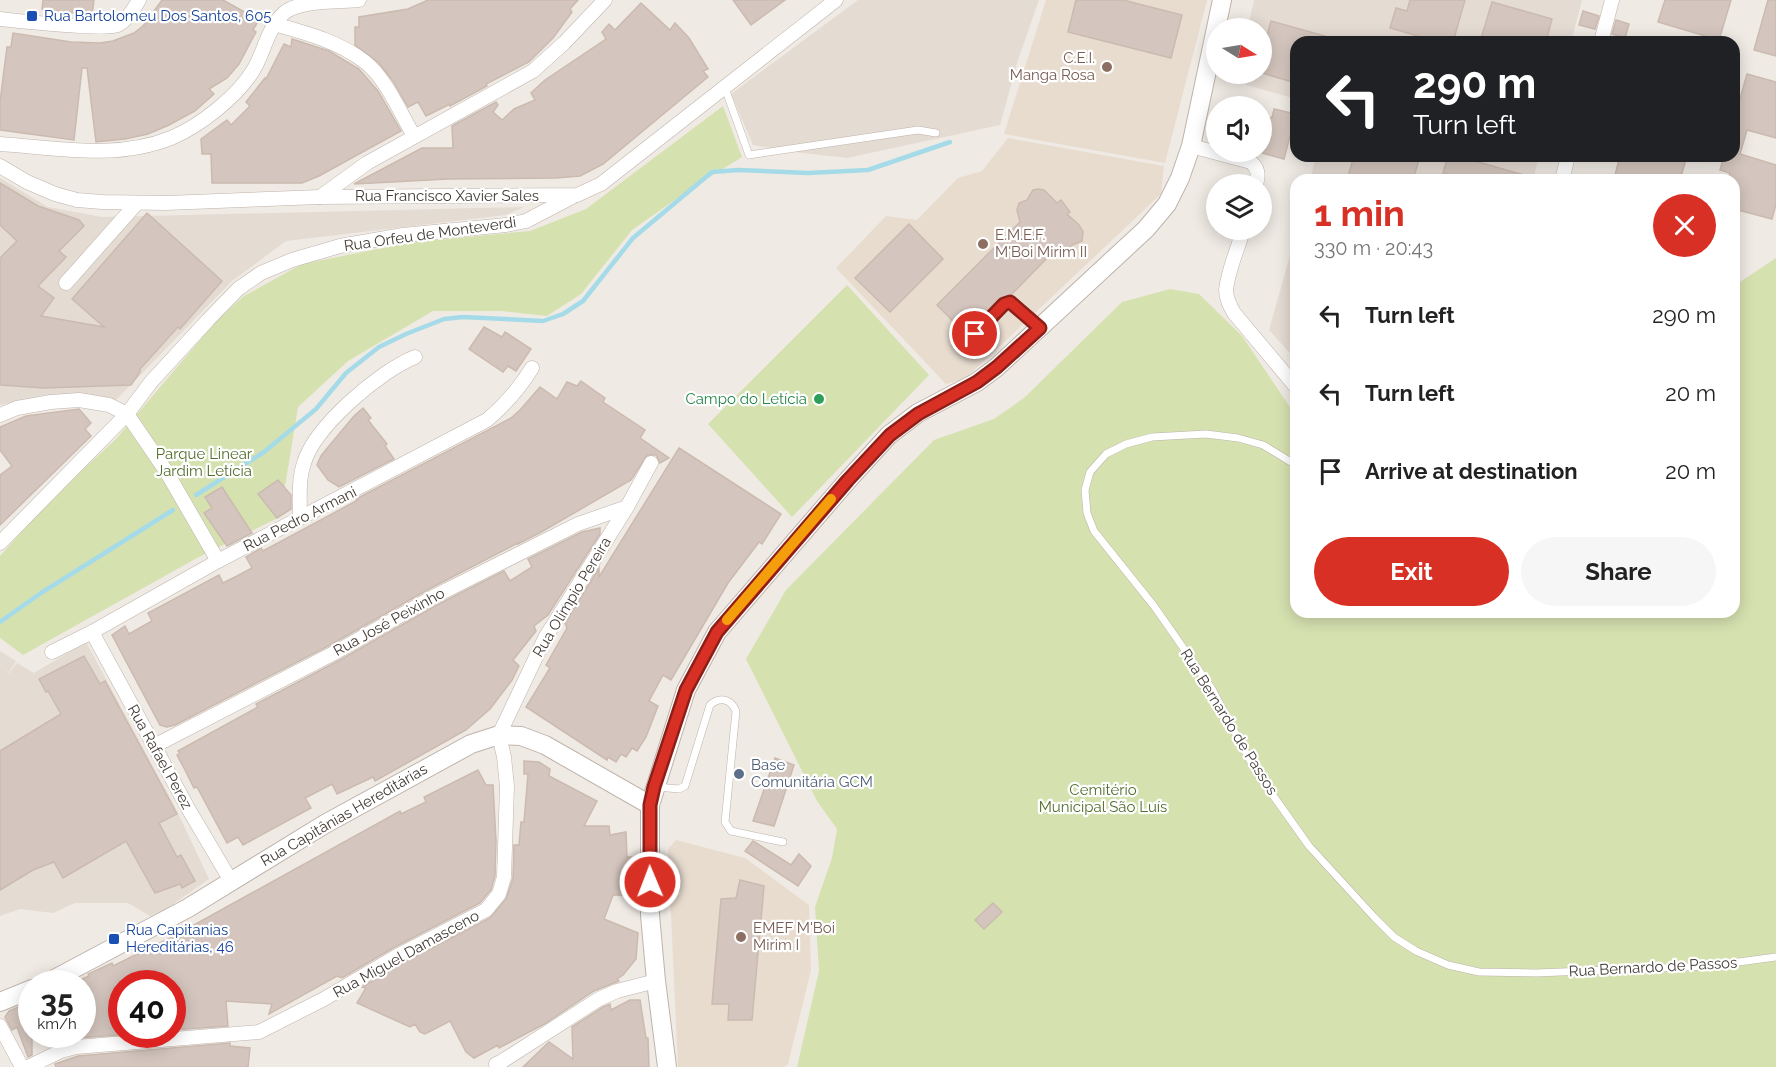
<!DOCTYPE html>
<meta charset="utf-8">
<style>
body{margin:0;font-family:Raleway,sans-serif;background:#f6f6f6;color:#222;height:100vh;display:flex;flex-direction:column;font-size:22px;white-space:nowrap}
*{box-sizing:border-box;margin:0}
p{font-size:20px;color:#767676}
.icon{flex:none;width:33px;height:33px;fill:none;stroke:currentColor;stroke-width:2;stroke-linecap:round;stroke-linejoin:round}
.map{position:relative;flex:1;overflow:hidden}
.details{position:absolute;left:1290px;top:174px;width:450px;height:444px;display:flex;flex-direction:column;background:#fff;border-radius:18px;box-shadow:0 3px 15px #0003}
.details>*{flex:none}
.hud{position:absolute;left:1290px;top:36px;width:450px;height:126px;border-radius:18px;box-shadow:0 3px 15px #0003;background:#202124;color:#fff;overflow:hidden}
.needle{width:39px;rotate:101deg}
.controls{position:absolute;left:1206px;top:18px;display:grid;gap:12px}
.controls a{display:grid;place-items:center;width:66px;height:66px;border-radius:50%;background:#fff;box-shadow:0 3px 15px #0003;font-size:30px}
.speed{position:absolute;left:18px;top:970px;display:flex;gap:12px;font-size:30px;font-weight:700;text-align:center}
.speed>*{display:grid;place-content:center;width:78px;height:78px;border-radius:50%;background:#fff;box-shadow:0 3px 15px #0003;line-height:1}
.speed small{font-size:15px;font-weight:400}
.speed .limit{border:9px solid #d22;background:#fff;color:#111}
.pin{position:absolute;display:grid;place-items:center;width:51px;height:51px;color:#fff;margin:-26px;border:3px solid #fff;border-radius:50%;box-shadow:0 2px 6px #0007}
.me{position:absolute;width:66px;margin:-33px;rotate:359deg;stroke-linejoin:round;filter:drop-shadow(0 0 4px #0008)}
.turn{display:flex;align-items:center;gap:21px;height:126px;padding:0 24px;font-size:27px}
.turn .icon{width:78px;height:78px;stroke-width:2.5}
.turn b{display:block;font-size:42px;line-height:51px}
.round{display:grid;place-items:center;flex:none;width:63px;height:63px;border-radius:32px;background:#f6f6f6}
.headline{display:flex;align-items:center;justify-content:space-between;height:102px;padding:0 24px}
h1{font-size:36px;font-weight:700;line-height:45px;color:#d93025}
.button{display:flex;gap:12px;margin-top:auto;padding:12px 24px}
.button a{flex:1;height:69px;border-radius:36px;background:#d93025;color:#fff;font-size:24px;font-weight:700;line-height:69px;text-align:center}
.button a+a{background:#f6f6f6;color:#222}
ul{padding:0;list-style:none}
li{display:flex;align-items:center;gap:18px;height:78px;padding:0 24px}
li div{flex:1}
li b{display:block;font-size:22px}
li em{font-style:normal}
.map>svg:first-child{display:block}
.residential{fill:#e4dbd3}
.education{fill:#e8dccf}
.green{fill:#d6e1b0}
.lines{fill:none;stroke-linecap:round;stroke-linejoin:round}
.stream{stroke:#a5dbe8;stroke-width:4.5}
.building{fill:#d4c6be;stroke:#cbbaaf;stroke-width:1.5}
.service-casing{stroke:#beb3ab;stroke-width:8}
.minor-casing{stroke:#beb3ab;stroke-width:15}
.tertiary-casing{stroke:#beb3ab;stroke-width:20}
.service{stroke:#fff;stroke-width:7}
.minor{stroke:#fff;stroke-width:14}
.tertiary{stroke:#fff;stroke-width:18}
.route-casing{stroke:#8d1f18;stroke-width:15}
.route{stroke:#d93025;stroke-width:10}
.slow{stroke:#f59e0b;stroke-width:10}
.transit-dot{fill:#1a4fb4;stroke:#fff;stroke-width:2}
.education-dot{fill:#8d6e63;stroke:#fff;stroke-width:2}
.leisure-dot{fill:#2e9e5b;stroke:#fff;stroke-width:2}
.service-dot{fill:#5c6f8a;stroke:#fff;stroke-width:2}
.labels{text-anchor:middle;stroke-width:4.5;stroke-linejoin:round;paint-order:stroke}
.transit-label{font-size:15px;fill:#164399;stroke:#fff;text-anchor:start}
.education-label{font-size:15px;fill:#785e54;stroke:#fff;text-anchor:start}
.street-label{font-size:15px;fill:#423a35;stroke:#fff}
.leisure-label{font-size:15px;fill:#27864d;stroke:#fff;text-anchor:end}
.park-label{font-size:15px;fill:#546d2e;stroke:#fff}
.service-label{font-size:15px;fill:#4e5e75;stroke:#fff;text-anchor:start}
</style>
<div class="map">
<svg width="1776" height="1067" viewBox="0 0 1776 1067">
<rect width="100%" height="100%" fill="#f0eae4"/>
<g class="residential">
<polygon points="858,0 1039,0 1018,60 1000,125 847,158 794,152 753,145 731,94"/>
<polygon points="1254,0 1582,0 1571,42 1296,42 1296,99 1236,82 1238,74 1262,74 1262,28 1248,28"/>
<polygon points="1316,156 1539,156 1533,180 1310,180"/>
<polygon points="0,178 48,207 102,217 524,207 506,215 286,241 232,281 116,400 87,394 45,395 0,405"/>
<polygon points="1296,234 1296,360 1269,330"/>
<polygon points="86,642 176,809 209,879 166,909 150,916 128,903 75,903 53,913 20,909 0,916 0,651 16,661 9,672 5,670 9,673 17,663 34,673"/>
</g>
<g class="education">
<polygon points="1046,0 1207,0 1165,163 1004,134"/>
<polygon points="1008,138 1164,166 1161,194 966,378 946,384 836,268 886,216 917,220 958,178 982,171"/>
<polygon points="676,840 745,858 809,905 811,970 788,1064 784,1067 678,1067 668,849"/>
</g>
<g class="green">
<polygon points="723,106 742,157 689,190 632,230 581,294 547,316 502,311 433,311 348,361 298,407 280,517 197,558 23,655 0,638 0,556 52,498 116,439 217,320 244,296 302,264 413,242 530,231 586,209"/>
<polygon points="1776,258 1776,1067 797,1067 819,971 815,907 832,858 837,829 817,801 746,659 786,590 934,440 994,419 1024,398 1122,302 1170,289 1199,294 1242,336 1296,416 1296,612 1734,612 1734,286"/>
<polygon points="847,285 929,375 792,517 708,424"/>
</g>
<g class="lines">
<g class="stream">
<polyline points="196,495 264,452 316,409 346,373 379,347 406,334 444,319 463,317 543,321 563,314 583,301 633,238 712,172 738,170 808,173 868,170 950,142"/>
<polyline points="0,622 41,593 173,510"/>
</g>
</g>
<g class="building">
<polygon points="43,0 94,0 92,15 42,9"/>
<polygon points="162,0 223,0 259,20 253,30 256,32 239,64 227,78 209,89 214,94 195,111 169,125 148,134 125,139 96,142 87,68 82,68 74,140 0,130 0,102 7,47 11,47 13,33 71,42 100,43 113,41 134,33 143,26"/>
<polygon points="428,0 578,0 570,9 572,12 553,38 529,62 486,84 487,86 450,106 450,104 426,116 418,102 408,107 393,81 379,63 355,45 355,27 359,27 359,17 408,9"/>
<polygon points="733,0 785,0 751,25"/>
<polygon points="1076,0 1123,0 1182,15 1171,58 1068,32"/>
<polygon points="1410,0 1465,0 1453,42 1439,42 1390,28 1396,8 1407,11"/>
<polygon points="1665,0 1731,0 1719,40 1658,22"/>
<polygon points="1768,0 1776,0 1776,56 1754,50"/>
<polygon points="1492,2 1552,19 1546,42 1480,42"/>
<polygon points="641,3 670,30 675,23 689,38 708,69 703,71 708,77 603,164 580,176 556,178 448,179 354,184 422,148 453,148 452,126 496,102 498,105 493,112 502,120 514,109 535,100 531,93 545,80 606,39 602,32 609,24 615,30"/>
<polygon points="1583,11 1599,16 1595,29 1579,25"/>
<polygon points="1616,20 1629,24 1625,38 1612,34"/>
<polygon points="1271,21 1332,38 1332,42 1296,42 1296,83 1262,73 1262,54"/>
<polygon points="292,39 329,51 359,69 378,91 401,131 319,176 302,183 212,183 211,154 202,154 201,139 227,120 231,125 250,106 246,102 265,78 266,79 284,44 291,47"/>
<polygon points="1747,74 1776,82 1776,138 1747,130 1740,154 1776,165 1776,204 1772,219 1734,209 1734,180 1728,180 1730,173 1720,170 1724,156 1734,156 1734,120"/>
<polygon points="1274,109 1296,114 1284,159 1262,153 1262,115 1272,118"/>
<polygon points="1354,156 1420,156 1413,180 1347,180"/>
<polygon points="1448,156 1457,156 1528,176 1528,180 1452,180 1453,176 1443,173"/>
<polygon points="1620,156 1687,156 1680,180 1633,180 1615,175"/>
<polygon points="0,183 38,206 79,220 84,226 59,251 66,257 38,286 54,298 41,316 104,327 72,299 147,213 222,281 180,329 178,327 140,369 140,372 131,385 44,388 0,385 0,258 17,241 0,225"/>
<polygon points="1038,189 1044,190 1057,203 1061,200 1070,212 1067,214 1079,225 1083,232 1082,241 1072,245 1067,253 1064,254 1052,253 1009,297 1000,300 971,330 969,337 937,305 1020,222 1017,210 1019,203 1027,200 1033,190"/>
<polygon points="909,224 943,259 890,312 855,278"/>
<polygon points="484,327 502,337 505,332 531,349 516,371 508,366 503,372 469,349"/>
<polygon points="581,381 605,398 603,402 645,430 640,438 669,458 660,463 656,455 647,455 631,480 543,531 518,544 518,543 429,589 332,644 175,725 167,727 160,725 112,635 125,626 129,634 152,621 148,613 219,575 223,583 239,575 252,568 246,557 261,548 263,551 358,500 356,499 511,418 520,410 540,387 557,399 567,382 577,386"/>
<polygon points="363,408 371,418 368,420 387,444 385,446 394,459 339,487 328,480 317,465 321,456 329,446 354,416"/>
<polygon points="79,409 91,423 85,429 91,436 0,525 0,475 12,466 0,450 0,427 26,416"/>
<polygon points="679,448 781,514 762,544 759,542 728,583 671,680 663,675 649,701 658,706 646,737 637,751 632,748 626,757 621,754 616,762 608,757 607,760 526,707 550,668 546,665 567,628 565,623 599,568 599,577"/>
<polygon points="278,480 291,495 291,509 277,518 258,494"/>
<polygon points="222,487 252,533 227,546 204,513 212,508 205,497"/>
<polygon points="600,528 600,534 548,615 534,626 536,631 513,660 519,666 512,680 490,709 466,730 375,781 373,777 337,794 332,784 305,798 311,808 243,845 238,837 227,843 197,787 194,788 184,768 177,755 180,753 178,751 258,707 256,704 340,660 437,605 504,571 510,581 532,567 528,559 582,532"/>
<polygon points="84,656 100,684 105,681 177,814 159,823 177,857 181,855 195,881 182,888 180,884 155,893 126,841 63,878 54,862 33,870 0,890 0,751 61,714 48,691 46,692 39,679"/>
<polygon points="775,758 794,765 774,826 753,821"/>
<polygon points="524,761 539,762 550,769 549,776 597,801 584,826 609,826 610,835 626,832 627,857 633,857 635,883 625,883 626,895 613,895 604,919 638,933 636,959 623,975 617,979 619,981 594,991 546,1023 499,1048 498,1045 474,1058 466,1052 450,1021 425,1034 420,1032 415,1024 410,1027 357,1003 366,988 362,987 401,964 490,918 506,899 513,878 514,845 519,845 521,822 524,822 528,774 524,774"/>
<polygon points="478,770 486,785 493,785 496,841 495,876 491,890 480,903 393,948 342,978 337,976 269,1014 272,1004 226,1001 228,1026 172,1030 172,984 118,984 122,995 122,1024 118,1024 118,1035 75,1038 52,1045 51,1035 82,1035 82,979 89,976 88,974 112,963 113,966 176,935 400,811 401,814 426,802 424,797"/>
<polygon points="753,841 791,865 799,854 811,866 798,886 745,851"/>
<polygon points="740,880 764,886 752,1020 728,1020 729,1004 712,1004 721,899 736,898"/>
<polygon points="993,903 1002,912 984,929 975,920"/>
<polygon points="630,1000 640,1000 646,1038 648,1038 649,1067 523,1067 549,1042 573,1059 572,1027 603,1007 610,1004 611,1010"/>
<polygon points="32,1001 32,1055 28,1057 17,1027 12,1030 5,1017 9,1011"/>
<polygon points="230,1043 230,1046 250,1048 248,1067 56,1067 55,1064 78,1056"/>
</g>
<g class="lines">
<defs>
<g id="service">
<polyline points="725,88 749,155 918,130 936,133"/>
<polyline points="975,334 1004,304 1010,302 1039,327"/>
<polyline points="1296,465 1263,445 1238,438 1206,434 1152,437 1126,444 1106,454 1090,472 1085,490 1087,513 1094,531 1154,606 1212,689 1255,770 1309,846 1374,917 1394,937 1416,951 1448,965 1479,972 1536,973 1709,966 1776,957"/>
<path d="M 657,787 L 679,789 L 685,786 L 710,705 C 720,696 731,699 736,711 L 725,822 L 731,831 L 783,842"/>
</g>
<g id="minor">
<path d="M 0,19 C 19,21 106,31 118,25 C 127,20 134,9 139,0"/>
<path d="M 274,24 C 306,33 338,41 365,62 C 385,77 401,114 414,136"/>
<polyline points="1601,42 1612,0"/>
<path d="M 0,144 C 57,148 116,160 171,138 C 200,126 238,96 254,69 C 264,52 268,27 284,13 C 299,0 338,2 359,0"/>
<path d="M 1191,146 L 1251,162 C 1258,168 1259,175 1256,184"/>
<polyline points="0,166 27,182 55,194 77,200 102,202 166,203 320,197 577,195 601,184 836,0"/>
<polyline points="1562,180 1568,156"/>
<polyline points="320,197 367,163 533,71 564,43 605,0"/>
<path d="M 1243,230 C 1238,249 1228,270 1226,290 C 1226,299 1230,306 1234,313 L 1296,387"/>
<polyline points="66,283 137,203"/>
<polyline points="0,415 17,408 51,402 79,400 109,405 127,414 166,471 218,561"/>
<path d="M 300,518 C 300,500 298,481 304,463 C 315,426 380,371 415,357"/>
<polyline points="0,543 127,414 151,382 208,320 238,289 261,273 292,260 340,246 403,235 506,225 526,221 572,197"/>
<polyline points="92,632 189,810 231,881"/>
<path d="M 52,652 L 92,632 L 218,561 L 487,420 C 506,404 519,389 532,368"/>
<polyline points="154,746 336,652 433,597 578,524 627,507"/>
<polyline points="0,1026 22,1067"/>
<polyline points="496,1064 501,1062 599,999 617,991 656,981"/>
<polyline points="28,1067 61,1051 76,1047 259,1032 324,999 397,956 486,910 499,894 504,877 507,786 504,757 499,735 545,638 627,507 651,463"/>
</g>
<g id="tertiary">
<polyline points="45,984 188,908 325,824 471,744 499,735 521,736 545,745 650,805"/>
<polyline points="0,1002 32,989"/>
<polyline points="667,1067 656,981 650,915 650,805 686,690 717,632 848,480 889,435 918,413 977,382 997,367 1146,229 1167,204 1180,178 1191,146 1222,0"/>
</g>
</defs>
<use href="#service" class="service-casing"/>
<use href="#minor" class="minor-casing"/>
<use href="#tertiary" class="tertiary-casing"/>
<use href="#service" class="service"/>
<use href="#minor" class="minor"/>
<use href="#tertiary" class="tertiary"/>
</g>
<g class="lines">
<defs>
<polyline id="route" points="650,882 650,805 654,787 686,690 717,632 848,480 890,435 918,414 977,382 997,367 1040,328 1010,302 1004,304 975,334"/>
</defs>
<use href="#route" class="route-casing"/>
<use href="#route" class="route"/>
<polyline class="slow" points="727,620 831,499"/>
</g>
<g class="transit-dot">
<rect x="26" y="10" width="12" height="12" rx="3"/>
<rect x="108" y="933" width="12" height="12" rx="3"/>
</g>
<g class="education-dot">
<circle cx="1107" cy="67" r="6"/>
<circle cx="983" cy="244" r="6"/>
<circle cx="741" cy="937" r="6"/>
</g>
<circle class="leisure-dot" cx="819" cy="399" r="6"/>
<circle class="service-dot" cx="739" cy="774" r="6"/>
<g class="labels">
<g class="transit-label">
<text x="44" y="21">Rua Bartolomeu Dos Santos, 605</text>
<text x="126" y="935">Rua Capitanias<tspan x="126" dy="17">Hereditárias, 46</tspan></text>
</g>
<g class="education-label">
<text x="1095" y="63" text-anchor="end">C.E.I.<tspan x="1095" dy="17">Manga Rosa</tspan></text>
<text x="995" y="240">E.M.E.F.<tspan x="995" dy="17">M'Boi Mirim II</tspan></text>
<text x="753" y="933">EMEF M'Boi<tspan x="753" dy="17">Mirim I</tspan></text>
</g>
<g class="street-label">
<text x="447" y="201">Rua Francisco Xavier Sales</text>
<text transform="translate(430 234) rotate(-8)" y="5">Rua Orfeu de Monteverdi</text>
<text transform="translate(300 519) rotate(-27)" y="5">Rua Pedro Armani</text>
<text transform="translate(572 597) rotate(-59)" y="5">Rua Olímpio Pereira</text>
<text transform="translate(389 622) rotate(-29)" y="5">Rua José Peixinho</text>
<text transform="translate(1229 722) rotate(58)" y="5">Rua Bernardo de Passos</text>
<text transform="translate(160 757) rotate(61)" y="5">Rua Rafael Perez</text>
<text transform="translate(344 815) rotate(-30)" y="5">Rua Capitânias Hereditárias</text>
<text transform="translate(406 954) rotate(-29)" y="5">Rua Miguel Damasceno</text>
<text transform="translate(1653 967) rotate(-3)" y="5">Rua Bernardo de Passos</text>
</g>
<g class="leisure-label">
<text x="807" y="404">Campo do Letícia</text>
</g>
<g class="park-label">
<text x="204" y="459">Parque Linear<tspan x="204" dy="17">Jardim Letícia</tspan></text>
<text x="1103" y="795">Cemitério<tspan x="1103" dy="17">Municipal São Luís</tspan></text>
</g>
<g class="service-label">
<text x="751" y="770">Base<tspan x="751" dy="17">Comunitária GCM</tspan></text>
</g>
</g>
</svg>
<div class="controls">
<a><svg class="needle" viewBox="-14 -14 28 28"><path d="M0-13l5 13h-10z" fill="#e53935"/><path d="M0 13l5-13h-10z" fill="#767676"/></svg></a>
<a><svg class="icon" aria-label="sound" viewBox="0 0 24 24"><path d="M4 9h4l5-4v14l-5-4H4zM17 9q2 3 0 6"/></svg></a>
<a><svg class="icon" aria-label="layers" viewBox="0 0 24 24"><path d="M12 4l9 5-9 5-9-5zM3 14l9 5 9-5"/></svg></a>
</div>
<div class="speed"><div>35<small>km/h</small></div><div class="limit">40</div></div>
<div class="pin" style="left:975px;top:334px;background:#d93025"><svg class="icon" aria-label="arrive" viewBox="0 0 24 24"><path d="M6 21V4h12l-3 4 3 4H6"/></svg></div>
<svg class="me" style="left:650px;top:882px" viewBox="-20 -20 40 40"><circle r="17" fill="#d93025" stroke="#fff" stroke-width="3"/><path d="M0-11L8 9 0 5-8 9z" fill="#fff"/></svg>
<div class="hud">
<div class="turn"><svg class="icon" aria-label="left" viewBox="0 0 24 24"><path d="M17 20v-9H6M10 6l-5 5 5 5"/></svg><div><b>290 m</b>Turn left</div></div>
</div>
<section class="details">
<div class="headline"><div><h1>1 min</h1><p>330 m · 20:43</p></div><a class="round" style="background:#d93025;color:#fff"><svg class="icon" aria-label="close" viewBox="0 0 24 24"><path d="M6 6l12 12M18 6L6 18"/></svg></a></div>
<ul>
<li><svg class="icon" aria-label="left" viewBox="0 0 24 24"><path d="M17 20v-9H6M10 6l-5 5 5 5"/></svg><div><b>Turn left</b></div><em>290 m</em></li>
<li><svg class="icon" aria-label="left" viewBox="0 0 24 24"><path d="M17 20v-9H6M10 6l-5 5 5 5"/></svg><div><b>Turn left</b></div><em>20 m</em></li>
<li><svg class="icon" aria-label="arrive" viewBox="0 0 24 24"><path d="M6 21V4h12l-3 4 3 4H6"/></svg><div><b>Arrive at destination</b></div><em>20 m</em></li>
</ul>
<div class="button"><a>Exit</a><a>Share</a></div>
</section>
</div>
